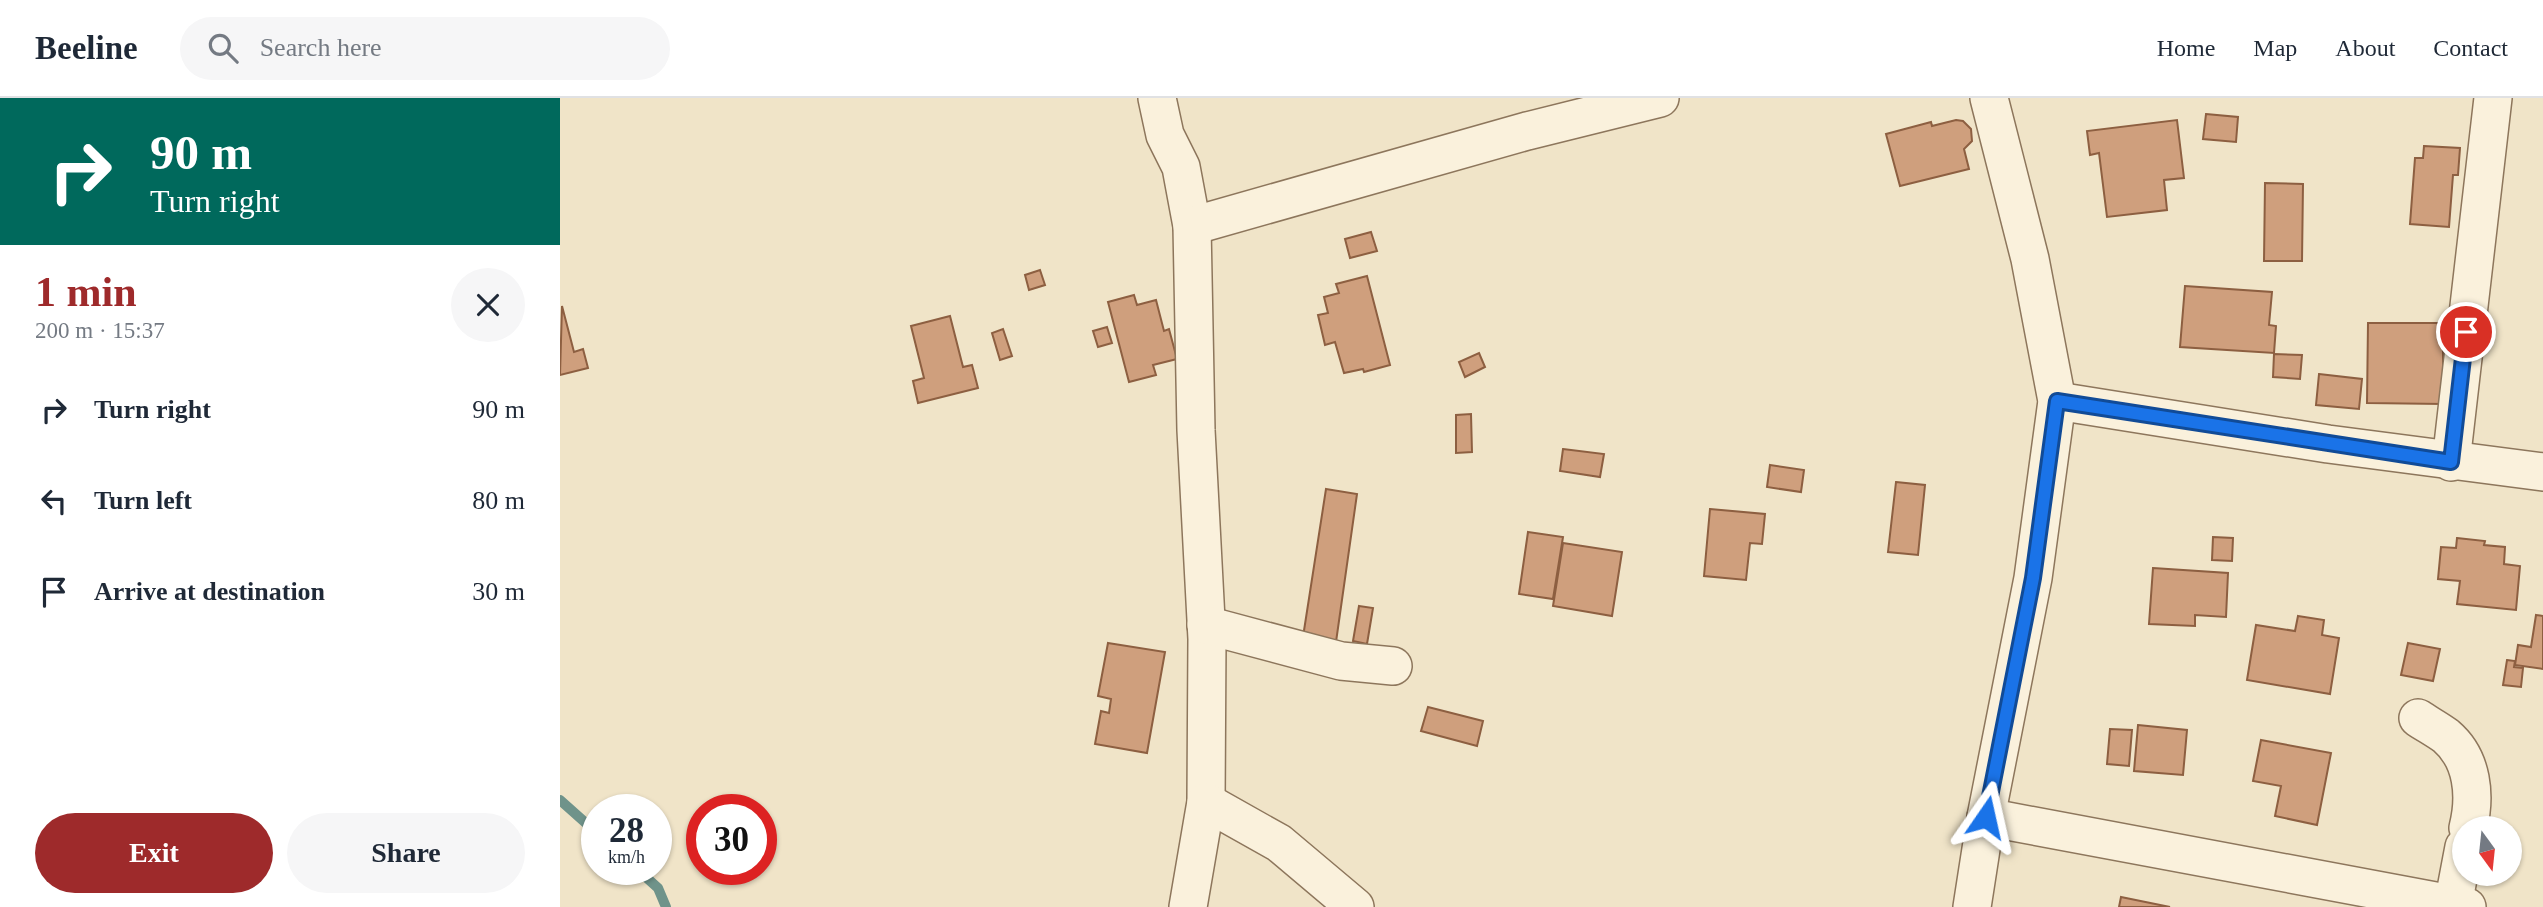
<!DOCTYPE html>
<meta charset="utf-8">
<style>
body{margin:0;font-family:"Times New Roman",serif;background:#f6f6f7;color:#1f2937;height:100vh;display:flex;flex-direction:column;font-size:26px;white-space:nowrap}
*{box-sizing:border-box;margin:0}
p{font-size:23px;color:#747a83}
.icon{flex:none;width:38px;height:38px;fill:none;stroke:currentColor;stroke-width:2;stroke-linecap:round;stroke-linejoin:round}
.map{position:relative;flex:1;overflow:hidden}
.details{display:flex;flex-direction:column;background:#fff;width:560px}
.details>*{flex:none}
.guide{background:#00695c;color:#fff;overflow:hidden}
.needle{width:46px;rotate:165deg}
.tools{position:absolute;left:1892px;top:718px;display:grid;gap:14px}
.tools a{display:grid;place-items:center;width:70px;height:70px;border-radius:50%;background:#fff;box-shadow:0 2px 5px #0004;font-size:35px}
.speed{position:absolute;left:21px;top:696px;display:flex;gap:14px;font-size:35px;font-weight:700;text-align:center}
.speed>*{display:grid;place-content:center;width:91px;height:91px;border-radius:50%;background:#fff;box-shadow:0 2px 5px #0004;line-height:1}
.speed small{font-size:18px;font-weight:400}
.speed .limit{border:10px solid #d22;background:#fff;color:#111}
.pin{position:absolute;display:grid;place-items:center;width:60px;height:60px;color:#fff;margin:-30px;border:4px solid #fff;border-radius:50%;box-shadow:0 2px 7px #0007}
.me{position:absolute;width:77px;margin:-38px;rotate:11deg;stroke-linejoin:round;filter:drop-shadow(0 0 5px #0008)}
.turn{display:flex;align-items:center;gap:24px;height:147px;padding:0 35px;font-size:32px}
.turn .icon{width:91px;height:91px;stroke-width:2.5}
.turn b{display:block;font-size:49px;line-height:60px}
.round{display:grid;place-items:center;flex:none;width:74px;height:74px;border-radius:37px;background:#f6f6f7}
.head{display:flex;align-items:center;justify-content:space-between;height:119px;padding:0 35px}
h1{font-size:42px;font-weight:600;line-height:52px;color:#9e2a2b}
.action{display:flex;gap:14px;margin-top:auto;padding:14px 35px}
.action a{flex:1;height:80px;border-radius:42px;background:#9e2a2b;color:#fff;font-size:28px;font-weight:600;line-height:80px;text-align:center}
.action a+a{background:#f6f6f7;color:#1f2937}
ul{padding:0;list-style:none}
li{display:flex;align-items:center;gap:21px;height:91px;padding:0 35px}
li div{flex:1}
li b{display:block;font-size:26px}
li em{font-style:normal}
header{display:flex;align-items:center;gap:42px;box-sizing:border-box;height:98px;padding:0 35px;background:#fff;border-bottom:2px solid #e0e1e3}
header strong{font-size:33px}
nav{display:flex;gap:38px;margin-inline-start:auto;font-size:24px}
.search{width:490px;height:63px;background:#f6f6f7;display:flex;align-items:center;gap:18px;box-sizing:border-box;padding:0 24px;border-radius:38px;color:#747a83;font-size:26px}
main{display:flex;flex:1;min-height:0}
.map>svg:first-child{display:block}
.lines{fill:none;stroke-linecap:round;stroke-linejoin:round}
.stream{stroke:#6f938a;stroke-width:10}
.building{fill:#cf9f7d;stroke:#8d5f41;stroke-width:2}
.minor-casing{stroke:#8d765c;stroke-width:40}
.minor{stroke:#faf1dc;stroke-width:37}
.route-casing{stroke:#114b97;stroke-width:18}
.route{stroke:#1a73e8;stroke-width:12}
</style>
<header>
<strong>Beeline</strong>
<div class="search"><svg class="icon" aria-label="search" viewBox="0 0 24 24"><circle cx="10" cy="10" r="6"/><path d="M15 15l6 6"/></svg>Search here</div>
<nav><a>Home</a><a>Map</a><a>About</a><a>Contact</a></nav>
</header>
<main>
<section class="details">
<div class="guide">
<div class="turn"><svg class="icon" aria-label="right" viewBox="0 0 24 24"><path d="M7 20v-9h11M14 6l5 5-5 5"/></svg><div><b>90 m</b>Turn right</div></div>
</div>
<div class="head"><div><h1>1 min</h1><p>200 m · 15:37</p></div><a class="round"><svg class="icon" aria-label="close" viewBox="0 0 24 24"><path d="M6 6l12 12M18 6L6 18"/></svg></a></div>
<ul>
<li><svg class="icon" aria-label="right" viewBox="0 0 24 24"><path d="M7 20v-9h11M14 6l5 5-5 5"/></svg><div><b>Turn right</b></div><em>90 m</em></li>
<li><svg class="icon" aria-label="left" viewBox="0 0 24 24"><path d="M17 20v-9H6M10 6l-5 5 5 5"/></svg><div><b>Turn left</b></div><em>80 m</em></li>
<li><svg class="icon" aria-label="arrive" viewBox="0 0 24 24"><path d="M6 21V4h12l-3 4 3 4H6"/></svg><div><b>Arrive at destination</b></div><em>30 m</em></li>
</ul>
<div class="action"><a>Exit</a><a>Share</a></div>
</section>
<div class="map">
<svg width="1983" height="809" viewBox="0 0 1983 809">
<rect width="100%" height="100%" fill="#f0e4c8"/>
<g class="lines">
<g class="stream">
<polyline points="0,702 37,735"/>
<polyline points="78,772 98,790 106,809"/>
</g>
</g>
<g class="building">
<polygon points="1646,16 1678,19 1676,44 1643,41"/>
<polygon points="1396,22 1403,23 1411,31 1412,43 1404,51 1409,71 1340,88 1326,36 1371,24 1372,28"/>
<polygon points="1617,22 1624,80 1604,82 1607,112 1547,119 1539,55 1530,57 1527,33"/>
<polygon points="1864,48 1900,50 1898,77 1893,77 1889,129 1850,126 1855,60 1863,60"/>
<polygon points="1705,85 1743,86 1742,163 1704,163"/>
<polygon points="811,134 817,153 790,160 785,141"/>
<polygon points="480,172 485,187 469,192 465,177"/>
<polygon points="807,178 830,267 804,274 803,271 784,275 775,244 765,247 758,217 768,215 764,199 779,195 776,186"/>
<polygon points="1625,188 1712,194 1709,227 1716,228 1714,255 1620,249"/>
<polygon points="574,197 577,207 596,202 604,233 609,231 617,261 593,267 596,277 569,284 548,204"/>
<polygon points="2,208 14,254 23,251 28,270 0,277"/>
<polygon points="390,218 403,269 412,267 418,290 358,305 353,283 364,280 351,228"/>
<polygon points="1808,225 1883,225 1883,306 1807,305"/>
<polygon points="547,229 552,245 538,249 533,233"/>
<polygon points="443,231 452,258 440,262 432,235"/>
<polygon points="919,255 925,269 905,279 899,264"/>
<polygon points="1714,256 1742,257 1740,281 1713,279"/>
<polygon points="1759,276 1802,281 1799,311 1756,307"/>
<polygon points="911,316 912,354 896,355 896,317"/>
<polygon points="1003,351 1044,356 1040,379 1000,373"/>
<polygon points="1210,367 1244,372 1241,394 1207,389"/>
<polygon points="1336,384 1365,387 1358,457 1328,454"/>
<polygon points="766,391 797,396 776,544 743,539"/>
<polygon points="1150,411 1205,416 1202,446 1190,445 1186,482 1144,478"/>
<polygon points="968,434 1003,439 993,501 959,496"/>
<polygon points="1653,439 1673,440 1672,463 1652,462"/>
<polygon points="1897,440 1925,443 1924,447 1945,449 1944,466 1960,468 1956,512 1897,506 1900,483 1878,481 1881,449 1896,450"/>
<polygon points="1003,445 1062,454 1052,518 993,508"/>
<polygon points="1593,470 1668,475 1666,519 1635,517 1635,528 1589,526"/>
<polygon points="799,508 813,510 807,546 793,543"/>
<polygon points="1976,517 1983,518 1983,571 1955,567 1958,547 1971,549"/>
<polygon points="1738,518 1764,522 1762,537 1779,540 1770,596 1687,582 1696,527 1735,533"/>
<polygon points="548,545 605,554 587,655 535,646 541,613 549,615 551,601 538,598"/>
<polygon points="1848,545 1880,551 1873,583 1841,577"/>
<polygon points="1947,562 1955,563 1954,569 1963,570 1961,589 1943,587"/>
<polygon points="868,609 923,623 917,648 861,633"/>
<polygon points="1578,627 1627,632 1623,677 1574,673"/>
<polygon points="1550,631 1572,632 1569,668 1547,666"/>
<polygon points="1701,642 1771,655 1757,727 1715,718 1721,688 1693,683"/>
<polygon points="1561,799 1610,809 1559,809"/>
</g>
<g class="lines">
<defs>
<g id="minor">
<polyline points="597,0 605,37 621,69 632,128 636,332 647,541 646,704 628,809"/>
<polyline points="632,128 967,33 1100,0"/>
<polyline points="1497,303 1768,346 1983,374"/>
<polyline points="1891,364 1933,0"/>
<polyline points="646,527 781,563 833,568"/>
<path d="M 1858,620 C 1867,626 1878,632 1886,638 C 1913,661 1916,698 1908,730"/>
<polyline points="646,704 719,745 795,809"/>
<polyline points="1426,719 1907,809"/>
<polyline points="1893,807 1904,749"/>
<polyline points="1412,809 1426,719 1473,480 1497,303 1470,161 1429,0"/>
</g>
</defs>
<use href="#minor" class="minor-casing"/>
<use href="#minor" class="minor"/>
</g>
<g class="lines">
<defs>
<polyline id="route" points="1426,719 1473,480 1497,303 1891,364 1906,234"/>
</defs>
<use href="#route" class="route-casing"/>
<use href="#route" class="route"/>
</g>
</svg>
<div class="tools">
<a><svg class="needle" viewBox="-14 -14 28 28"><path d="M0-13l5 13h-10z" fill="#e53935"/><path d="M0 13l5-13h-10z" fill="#747a83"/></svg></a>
</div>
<div class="speed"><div>28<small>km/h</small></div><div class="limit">30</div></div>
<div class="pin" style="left:1906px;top:234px;background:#d93025"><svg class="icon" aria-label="arrive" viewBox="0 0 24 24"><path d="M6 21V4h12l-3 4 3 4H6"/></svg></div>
<svg class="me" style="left:1426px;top:719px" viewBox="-20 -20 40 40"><path d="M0-17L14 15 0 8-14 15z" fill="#1a73e8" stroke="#fff" stroke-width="4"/></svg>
</div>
</main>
